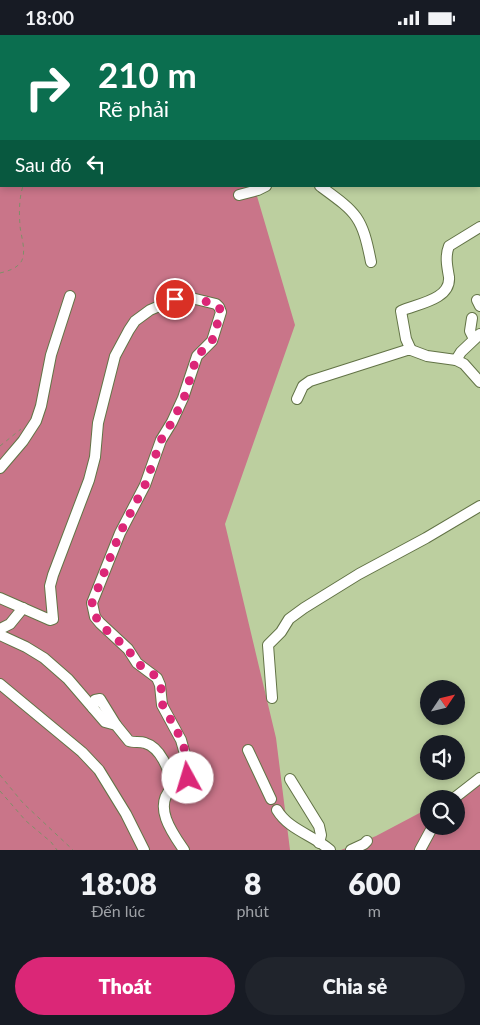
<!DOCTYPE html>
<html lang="vi">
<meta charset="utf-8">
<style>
body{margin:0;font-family:Lato,sans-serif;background:#20242c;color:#f1f3f6;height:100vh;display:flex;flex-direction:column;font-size:19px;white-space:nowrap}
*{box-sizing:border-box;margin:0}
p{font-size:16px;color:#9ea1a6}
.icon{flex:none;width:28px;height:28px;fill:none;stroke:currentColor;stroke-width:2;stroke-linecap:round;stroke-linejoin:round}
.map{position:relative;height:815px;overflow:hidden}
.details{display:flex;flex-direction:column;background:#171b24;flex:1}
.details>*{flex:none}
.guide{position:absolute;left:0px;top:0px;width:480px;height:152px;box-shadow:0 2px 8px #0003;background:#0b6e4f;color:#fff;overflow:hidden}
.needle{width:32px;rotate:55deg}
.fabs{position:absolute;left:420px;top:645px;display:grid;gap:10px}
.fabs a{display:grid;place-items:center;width:45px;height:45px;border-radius:50%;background:#171b24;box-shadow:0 2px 8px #0003;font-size:25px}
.pin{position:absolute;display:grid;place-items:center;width:42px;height:42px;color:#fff;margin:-21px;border:2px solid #fff;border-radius:50%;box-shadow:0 1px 5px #0007}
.me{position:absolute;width:55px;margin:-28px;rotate:354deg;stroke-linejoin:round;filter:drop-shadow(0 0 4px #0008)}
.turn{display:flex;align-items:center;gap:18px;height:105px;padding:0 15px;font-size:22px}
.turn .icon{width:65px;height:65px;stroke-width:2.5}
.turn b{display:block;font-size:35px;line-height:42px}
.then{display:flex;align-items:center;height:48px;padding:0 15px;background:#0003;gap:10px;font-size:19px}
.eta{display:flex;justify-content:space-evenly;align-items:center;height:85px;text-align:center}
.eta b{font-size:30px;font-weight:800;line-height:35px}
.button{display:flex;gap:10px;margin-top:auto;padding:10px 15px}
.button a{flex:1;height:58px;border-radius:30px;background:#db2777;color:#fff;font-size:20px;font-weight:800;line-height:58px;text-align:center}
.button a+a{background:#20242c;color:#f1f3f6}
.status{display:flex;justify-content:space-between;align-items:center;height:35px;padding:0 25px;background:#171b24;direction:ltr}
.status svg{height:14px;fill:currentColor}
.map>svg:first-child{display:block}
.forest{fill:#c97589}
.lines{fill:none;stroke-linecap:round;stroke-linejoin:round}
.minor-casing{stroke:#627346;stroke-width:12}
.path{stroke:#808f69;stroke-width:1;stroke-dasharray:4 4;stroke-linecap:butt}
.minor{stroke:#fff;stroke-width:10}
.route{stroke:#db2777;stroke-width:9;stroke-dasharray:0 16.2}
</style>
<div class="status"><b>18:00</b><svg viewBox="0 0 49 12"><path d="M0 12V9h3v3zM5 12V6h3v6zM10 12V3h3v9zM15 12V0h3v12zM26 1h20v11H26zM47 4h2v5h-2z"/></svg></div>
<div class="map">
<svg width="480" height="815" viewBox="0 0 480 815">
<rect width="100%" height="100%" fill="#bccf9f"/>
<g class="forest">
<polygon points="0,0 180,1 1,1 1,151 254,151 295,290 225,489 276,703 290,815 0,815"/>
<polygon points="480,747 480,815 341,815 376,801 429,773 429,791 456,791 456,764 447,764"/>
</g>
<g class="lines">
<defs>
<g id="minor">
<polyline points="317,0 319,1"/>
<polyline points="277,1 277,0"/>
<polyline points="379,1 381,0"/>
<path d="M 320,151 C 357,178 362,181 371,227"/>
<polyline points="239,160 258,155 266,151"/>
<polyline points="477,265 480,271"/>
<polyline points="472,283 470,296 474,304"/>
<path d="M 411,315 L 406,304 L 401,276 C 416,269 451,265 449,242 C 447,231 445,221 449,211 L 480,192"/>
<polyline points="456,325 461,317 480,299"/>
<polyline points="297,364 303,351 310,346 407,315 411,315 427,321 456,325 464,329 480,347"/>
<polyline points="0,433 23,406 36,386 41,371 51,320 70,261"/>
<path d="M 0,563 L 50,585 L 53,584 L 50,551 L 53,540 L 89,445 L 95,422 L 98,388 L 115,321 L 129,295 L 135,286 L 150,275 L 183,261 L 216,269 L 219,272 L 221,277 L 212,306 L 197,321 L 183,363 L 172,387 L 161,405 L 145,450 L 120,498 L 92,568 L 95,582 L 100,588 L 128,614 L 137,628 L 157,643 L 160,650 L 162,670 L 181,705 L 188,730 L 189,738 L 185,747 C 181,751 175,751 171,754 C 153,772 173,799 184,815"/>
<polyline points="0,594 10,589 23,573"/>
<path d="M 0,600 L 26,612 L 44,623 L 68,644 L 105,687 L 116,690 L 129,706 C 134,708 140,706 145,708 C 162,713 169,737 174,752"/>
<polyline points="0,649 82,717 99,735 126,779 144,815"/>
<polyline points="272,663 268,610 281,597 289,584 304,573 359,539 426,503 480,471"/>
<polyline points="93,673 95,665 100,664 116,690"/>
<polyline points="248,715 271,764"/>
<polyline points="290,744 319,791 321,800 319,808"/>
<polyline points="453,764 480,743"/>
<path d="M 277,775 C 289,795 313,800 330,815"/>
<polyline points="351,815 364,809 367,806"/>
<polyline points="420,815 433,791"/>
</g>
</defs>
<use href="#minor" class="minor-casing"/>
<g class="path">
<polyline points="68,0 69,1"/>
<polyline points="0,71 1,73"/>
<path d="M 0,238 C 8,236 16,234 21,227 C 27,217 21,202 20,191 C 19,178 19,163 23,151"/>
<polyline points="0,411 21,394"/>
<polyline points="0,740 23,768 73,815"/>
<polyline points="0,756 26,786 51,807 57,815"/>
</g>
<use href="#minor" class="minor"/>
</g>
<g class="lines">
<path class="route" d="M 175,264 L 183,261 L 216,269 L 219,272 L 221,277 L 212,306 L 197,321 L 184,363 L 172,387 L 161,405 L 145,450 L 120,498 L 92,568 C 93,589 113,599 126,613 C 131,617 133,624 138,628 C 143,634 151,636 156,642 C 164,651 160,661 163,671 C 165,678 170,683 173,688 C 180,701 192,728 188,743"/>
</g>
</svg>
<div class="fabs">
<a><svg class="needle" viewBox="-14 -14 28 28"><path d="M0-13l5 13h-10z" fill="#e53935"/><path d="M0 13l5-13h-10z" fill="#9ea1a6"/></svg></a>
<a><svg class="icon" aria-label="sound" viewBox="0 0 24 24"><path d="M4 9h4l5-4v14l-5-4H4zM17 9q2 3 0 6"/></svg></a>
<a><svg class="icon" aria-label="search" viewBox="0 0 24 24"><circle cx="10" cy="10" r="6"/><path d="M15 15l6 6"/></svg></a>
</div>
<div class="pin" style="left:175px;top:264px;background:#d93025"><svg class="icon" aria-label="arrive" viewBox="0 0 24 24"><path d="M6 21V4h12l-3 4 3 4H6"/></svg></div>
<svg class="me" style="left:188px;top:743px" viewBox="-20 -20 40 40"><circle r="19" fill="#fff"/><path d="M0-13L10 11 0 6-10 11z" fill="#db2777"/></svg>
<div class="guide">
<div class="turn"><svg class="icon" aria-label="right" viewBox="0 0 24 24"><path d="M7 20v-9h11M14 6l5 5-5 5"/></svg><div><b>210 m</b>Rẽ phải</div></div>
<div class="then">Sau đó<svg class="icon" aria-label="left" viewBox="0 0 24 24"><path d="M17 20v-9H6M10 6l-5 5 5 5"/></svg></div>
</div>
</div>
<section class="details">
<div class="eta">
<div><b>18:08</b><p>Đến lúc</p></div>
<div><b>8</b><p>phút</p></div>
<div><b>600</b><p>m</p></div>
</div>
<div class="button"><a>Thoát</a><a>Chia sẻ</a></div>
</section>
